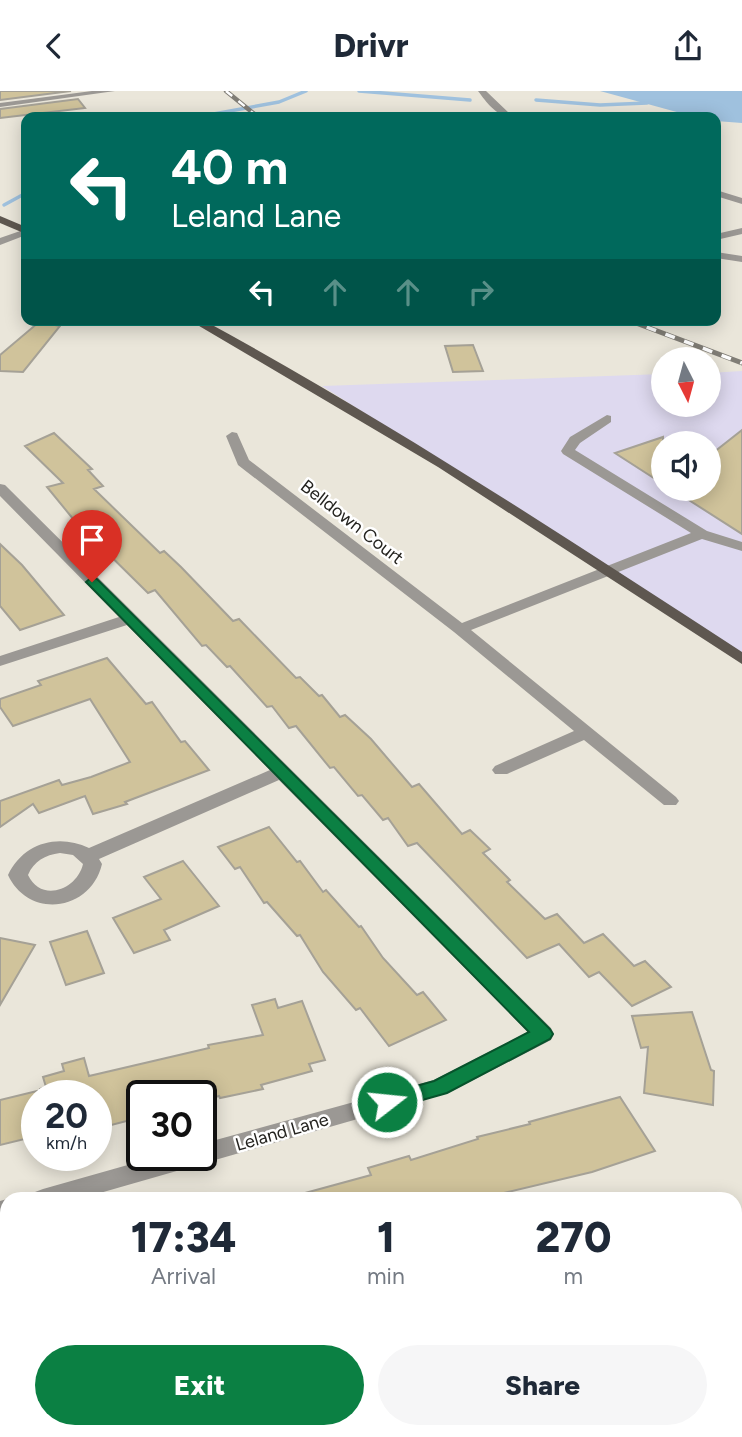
<!DOCTYPE html>
<style>
body{margin:0;font-family:Figtree,sans-serif;background:#f6f6f7;color:#1f2937;height:100vh;display:flex;flex-direction:column;font-size:26px;white-space:nowrap}
*{box-sizing:border-box;margin:0}
p{font-size:23px;color:#747a83}
.icon{flex:none;width:38px;height:38px;fill:none;stroke:currentColor;stroke-width:2;stroke-linecap:round;stroke-linejoin:round}
.map{position:relative;flex:1;overflow:hidden}
.drawer{position:absolute;left:0px;top:1101px;width:742px;height:247px;display:flex;flex-direction:column;background:#fff;border-radius:21px 21px 0 0;box-shadow:0 4px 18px #0003}
.drawer>*{flex:none}
.banner{position:absolute;left:21px;top:21px;width:700px;height:214px;border-radius:14px;box-shadow:0 4px 18px #0003;background:#00695c;color:#fff;overflow:hidden}
.needle{width:46px;rotate:174deg}
.controls{position:absolute;left:651px;top:256px;display:grid;gap:14px}
.controls a{display:grid;place-items:center;width:70px;height:70px;border-radius:50%;background:#fff;box-shadow:0 4px 18px #0003;font-size:35px}
.speed{position:absolute;left:21px;top:989px;display:flex;gap:14px;font-size:35px;font-weight:700;text-align:center}
.speed>*{display:grid;place-content:center;width:91px;height:91px;border-radius:50%;background:#fff;box-shadow:0 4px 18px #0003;line-height:1}
.speed small{font-size:18px;font-weight:400}
.speed .limit{border:4px solid #111;border-radius:10px;background:#fff;color:#111}
.pin{position:absolute;display:grid;place-items:center;width:60px;height:60px;color:#fff;margin:-72px -30px;border-radius:50% 50% 50% 0;rotate:-45deg;box-shadow:0 0 7px #0007}
.pin .icon{rotate:45deg}
.me{position:absolute;width:77px;margin:-38px;rotate:74deg;stroke-linejoin:round;filter:drop-shadow(0 0 5px #0008)}
.turn{display:flex;align-items:center;gap:24px;height:147px;padding:0 35px;font-size:32px}
.turn .icon{width:91px;height:91px;stroke-width:2.5}
.turn b{display:block;font-size:49px;line-height:60px}
.lanes{display:flex;align-items:center;height:66px;padding:0 35px;background:#0003;justify-content:center;gap:35px;direction:ltr}
.lanes .off{opacity:.35}
.eta{display:flex;justify-content:space-evenly;align-items:center;height:119px;text-align:center}
.eta b{font-size:42px;font-weight:800;line-height:49px}
.action{display:flex;gap:14px;margin-top:auto;padding:14px 35px}
.action a{flex:1;height:80px;border-radius:42px;background:#0b8043;color:#fff;font-size:28px;font-weight:800;line-height:80px;text-align:center}
.action a+a{background:#f6f6f7;color:#1f2937}
header{display:flex;justify-content:space-between;align-items:center;height:91px;padding:0 35px;background:#fff;font-size:32px;font-weight:800}
.map>svg:first-child{display:block}
.commercial{fill:#ded9ef;fill-rule:evenodd}
.water{fill:#9fc1de}
.lines{fill:none;stroke-linecap:round;stroke-linejoin:round}
.stream{stroke:#9fc1de;stroke-width:3.5}
.building{fill:#d0c39b;stroke:#a5a196;stroke-width:2}
.minor{fill:#9b9894;fill-rule:evenodd}
.major{fill:#5e5750;fill-rule:evenodd}
.rail-far1-casing{stroke:#807d76;stroke-width:4.5}
.rail-casing{stroke:#807d76;stroke-width:5}
.rail-far1{stroke:#fff;stroke-width:2.5;stroke-dasharray:8;stroke-linecap:butt}
.rail{stroke:#fff;stroke-width:3.5;stroke-dasharray:10;stroke-linecap:butt}
.route{fill:#0b8043;stroke:#07532c;stroke-width:2}
.labels{text-anchor:middle;stroke-width:5;stroke-linejoin:round;paint-order:stroke}
.street-label{font-size:18px;fill:#24231f;stroke:#fff}
</style>
<header><svg class="icon" aria-label="back" viewBox="0 0 24 24"><path d="M15 5l-7 7 7 7"/></svg>Drivr<svg class="icon" aria-label="share" viewBox="0 0 24 24"><path d="M12 15V3M7 8l5-5 5 5M5 13v7h14v-7"/></svg></header>
<div class="map">
<svg width="742" height="1346" viewBox="0 0 742 1346">
<rect width="100%" height="100%" fill="#eae6da"/>
<path class="commercial" d="M 742,280 L 742,563 L 322,295 L 663,283 L 663,313 L 709,313 L 709,282 ZM 663,352 L 709,352 L 709,397 L 663,397 Z"/>
<polygon class="water" points="600,0 742,0 742,32 716,30 716,26 695,26"/>
<g class="lines">
<g class="stream">
<polyline points="359,0 470,9"/>
<polyline points="536,9 600,14 647,12"/>
<polyline points="197,26 279,11 306,0"/>
<polyline points="4,114 26,102"/>
</g>
</g>
<g class="building">
<polygon points="0,0 71,0 0,9"/>
<polygon points="78,8 85,17 0,27 0,18"/>
<polygon points="39,231 60,235 23,281 0,280 0,264"/>
<polygon points="473,254 483,280 453,281 445,255"/>
<polygon points="742,339 742,443 670,397 709,397 709,365"/>
<polygon points="54,342 92,378 88,379 103,395 94,398 160,462 164,460 181,476 233,530 239,528 296,587 300,586 319,605 322,604 340,626 345,624 371,648 412,696 419,693 462,743 470,739 490,758 483,762 510,789 507,791 545,828 557,823 584,852 603,843 634,875 645,870 671,896 632,915 599,881 589,886 559,853 527,867 417,752 408,755 388,727 383,729 362,704 358,705 334,676 330,677 296,635 289,637 272,615 267,616 230,575 227,576 206,554 202,555 155,499 148,502 74,429 47,396 63,392 25,355"/>
<polygon points="663,346 663,393 615,362"/>
<polygon points="0,453 22,474 64,524 20,539 0,515"/>
<polygon points="107,567 146,613 152,611 181,651 185,650 209,679 125,711 127,713 93,723 85,705 39,722 33,713 0,736 0,710 59,689 62,694 91,686 130,671 90,608 13,635 0,616 0,608 41,594 38,590"/>
<polygon points="269,736 297,771 300,770 323,801 326,799 359,836 361,835 383,867 417,904 423,901 446,929 389,955 360,917 356,919 323,881 300,844 297,845 267,811 264,812 240,776 235,778 218,756"/>
<polygon points="183,770 219,815 164,839 170,849 134,862 113,827 161,808 144,786"/>
<polygon points="87,840 104,882 66,894 50,851"/>
<polygon points="0,847 35,854 0,914"/>
<polygon points="275,908 278,917 302,910 325,969 309,973 312,980 261,994 263,998 220,1007 219,1005 201,1010 201,1004 142,1004 142,1026 96,1038 96,1004 41,1004 40,998 46,996 43,986 64,980 62,973 84,967 89,985 209,957 208,954 263,944 252,914"/>
<polygon points="692,921 711,979 714,980 713,1014 644,1002 648,956 641,957 632,925"/>
<polygon points="37,1000 37,1045 0,1054 0,1009"/>
<polygon points="620,1006 655,1060 592,1081 479,1108 306,1108 305,1102 371,1084 368,1077 409,1065 411,1069 478,1048 477,1046 530,1033 529,1031"/>
</g>
<g class="lines">
<g class="minor">
<polygon points="92,0 115,0 0,16 0,12"/>
<path d="M 478,0 L 486,0 L 513,26 C 497,26 487,12 478,0 Z"/>
<polygon points="716,99 742,107 742,113 716,105"/>
<polygon points="742,137 742,143 716,149 716,143"/>
<polygon points="26,138 26,144 0,154 0,147"/>
<polygon points="716,161 742,165 742,171 716,167"/>
<polygon points="607,324 611,325 611,331 580,352 575,359 707,440 742,451 742,460 702,448 471,539 676,706 679,710 676,714 664,714 584,649 507,683 495,683 492,679 495,675 574,640 454,541 238,374 226,345 232,341 237,342 249,369 462,532 691,442 563,363 561,360 570,346"/>
<path d="M 0,393 L 5,394 L 551,937 L 554,943 L 551,949 L 448,1002 L 79,1108 L 31,1108 L 35,1101 L 43,1098 L 163,1064 L 201,1064 L 201,1053 L 434,989 L 528,941 L 279,689 L 99,768 L 102,773 C 91,820 29,829 8,784 C 23,752 58,742 89,757 L 270,679 L 127,534 L 0,575 L 0,565 L 119,526 L 0,405 ZM 60,762 L 73,764 L 83,773 C 77,799 41,812 28,784 C 34,770 45,764 60,762 Z"/>
<polygon points="7,1108 7,1128 0,1130 0,1110"/>
<polygon points="742,1136 742,1159 735,1162 735,1139"/>
<polygon points="742,1213 742,1237 735,1240 735,1216"/>
<polygon points="205,1340 248,1340 246,1346 203,1346"/>
<polygon points="444,1340 483,1340 481,1346 442,1346"/>
</g>
<g class="major">
<polygon points="0,125 26,136 26,143 0,132"/>
<path d="M 189,229 L 203,229 C 389,330 565,446 742,561 L 742,573 L 438,376 Z"/>
</g>
<defs>
<polyline id="rail-far1" points="226,0 258,26"/>
<polyline id="rail" points="628,229 742,272"/>
</defs>
<use href="#rail-far1" class="rail-far1-casing"/>
<use href="#rail" class="rail-casing"/>
<use href="#rail-far1" class="rail-far1"/>
<use href="#rail" class="rail"/>
</g>
<polygon class="route" points="92,486 97,488 550,938 553,943 550,948 447,1002 387,1019 380,1017 377,1011 380,1005 434,990 529,941 88,493 86,491"/>
<g class="labels">
<g class="street-label">
<text transform="translate(352 431) rotate(38)" y="6">Belldown Court</text>
<text transform="translate(282 1041) rotate(-16)" y="6">Leland Lane</text>
</g>
</g>
</svg>
<div class="controls">
<a><svg class="needle" viewBox="-14 -14 28 28"><path d="M0-13l5 13h-10z" fill="#e53935"/><path d="M0 13l5-13h-10z" fill="#747a83"/></svg></a>
<a><svg class="icon" aria-label="sound" viewBox="0 0 24 24"><path d="M4 9h4l5-4v14l-5-4H4zM17 9q2 3 0 6"/></svg></a>
</div>
<div class="speed"><div>20<small>km/h</small></div><div class="limit">30</div></div>
<div class="pin" style="left:92px;top:491px;background:#d93025"><svg class="icon" aria-label="arrive" viewBox="0 0 24 24"><path d="M6 21V4h12l-3 4 3 4H6"/></svg></div>
<svg class="me" style="left:387px;top:1011px" viewBox="-20 -20 40 40"><circle r="17" fill="#0b8043" stroke="#fff" stroke-width="3"/><path d="M0-11L8 9 0 5-8 9z" fill="#fff"/></svg>
<div class="banner">
<div class="turn"><svg class="icon" aria-label="left" viewBox="0 0 24 24"><path d="M17 20v-9H6M10 6l-5 5 5 5"/></svg><div><b>40 m</b>Leland Lane</div></div>
<div class="lanes"><svg class="icon" aria-label="left" viewBox="0 0 24 24"><path d="M17 20v-9H6M10 6l-5 5 5 5"/></svg><svg class="icon off" aria-label="ahead" viewBox="0 0 24 24"><path d="M12 20V5M6 11l6-6 6 6"/></svg><svg class="icon off" aria-label="ahead" viewBox="0 0 24 24"><path d="M12 20V5M6 11l6-6 6 6"/></svg><svg class="icon off" aria-label="right" viewBox="0 0 24 24"><path d="M7 20v-9h11M14 6l5 5-5 5"/></svg></div>
</div>
<section class="drawer">
<div class="eta">
<div><b>17:34</b><p>Arrival</p></div>
<div><b>1</b><p>min</p></div>
<div><b>270</b><p>m</p></div>
</div>
<div class="action"><a>Exit</a><a>Share</a></div>
</section>
</div>
